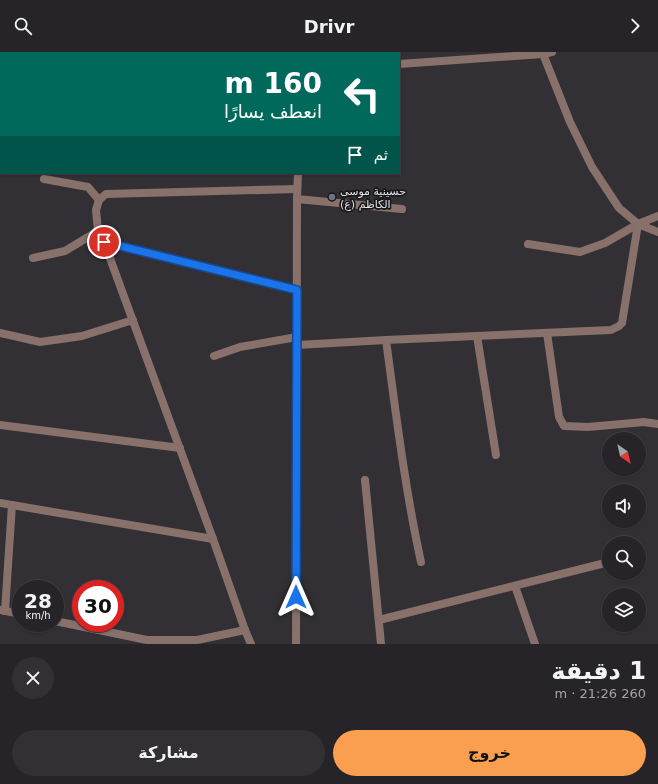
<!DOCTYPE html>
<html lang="ar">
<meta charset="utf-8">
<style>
body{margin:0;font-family:"DejaVu Sans","Noto Sans Arabic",sans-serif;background:#323034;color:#f1f3f6;direction:rtl;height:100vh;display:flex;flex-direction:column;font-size:15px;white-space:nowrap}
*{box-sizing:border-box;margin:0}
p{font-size:13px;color:#a4a4a8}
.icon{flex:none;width:22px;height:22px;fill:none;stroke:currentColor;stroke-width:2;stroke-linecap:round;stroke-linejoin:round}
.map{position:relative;height:592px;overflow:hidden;direction:ltr}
.sheet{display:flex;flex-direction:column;background:#262428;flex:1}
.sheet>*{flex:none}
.guide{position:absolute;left:0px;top:0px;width:400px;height:122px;box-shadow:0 1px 3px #0004,0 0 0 1px #424145;direction:rtl;background:#00695c;color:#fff;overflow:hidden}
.needle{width:26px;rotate:146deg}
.fabs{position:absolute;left:602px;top:380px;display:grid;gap:8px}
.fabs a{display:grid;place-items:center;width:44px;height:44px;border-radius:50%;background:#262428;box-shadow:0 1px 3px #0004,0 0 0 1px #424145;font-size:20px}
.speed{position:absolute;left:12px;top:528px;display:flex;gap:8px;font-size:20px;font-weight:700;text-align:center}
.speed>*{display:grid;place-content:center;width:52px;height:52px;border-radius:50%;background:#262428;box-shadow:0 1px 3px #0004,0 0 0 1px #424145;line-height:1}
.speed small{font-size:10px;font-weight:400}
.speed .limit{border:6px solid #d22;background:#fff;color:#111}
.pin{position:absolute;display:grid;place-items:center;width:34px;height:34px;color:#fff;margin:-17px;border:2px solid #fff;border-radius:50%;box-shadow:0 1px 4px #0007}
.me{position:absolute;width:44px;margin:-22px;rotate:0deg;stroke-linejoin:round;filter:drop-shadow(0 0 3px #0008)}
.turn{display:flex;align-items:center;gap:14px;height:84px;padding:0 12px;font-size:18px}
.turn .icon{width:52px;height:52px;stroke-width:2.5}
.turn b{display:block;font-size:28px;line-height:34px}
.then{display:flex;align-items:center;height:38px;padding:0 12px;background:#0003;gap:8px;font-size:15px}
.round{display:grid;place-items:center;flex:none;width:42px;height:42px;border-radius:21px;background:#323034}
.overview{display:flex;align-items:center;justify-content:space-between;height:68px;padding:0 12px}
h1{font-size:24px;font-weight:700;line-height:30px}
.primary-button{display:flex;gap:8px;margin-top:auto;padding:8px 12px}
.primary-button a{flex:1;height:46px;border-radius:24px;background:#fa9f4f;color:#111;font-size:16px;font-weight:700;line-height:46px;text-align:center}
.primary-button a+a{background:#323034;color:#f1f3f6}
header{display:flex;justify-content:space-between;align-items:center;height:52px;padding:0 12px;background:#262428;font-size:18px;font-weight:700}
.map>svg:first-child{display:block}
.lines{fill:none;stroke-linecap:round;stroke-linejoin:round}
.minor{stroke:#88706b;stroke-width:8}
.route-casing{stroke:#114b97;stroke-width:10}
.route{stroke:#1a73e8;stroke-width:7}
.worship-dot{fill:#6b7280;stroke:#19181b;stroke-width:1.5}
.labels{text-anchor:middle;stroke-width:3.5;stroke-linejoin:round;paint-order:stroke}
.poi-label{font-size:11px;fill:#e2e1e4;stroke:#19181b;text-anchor:start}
</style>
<header><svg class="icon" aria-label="forward" viewBox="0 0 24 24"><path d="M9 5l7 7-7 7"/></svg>Drivr<svg class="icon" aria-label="search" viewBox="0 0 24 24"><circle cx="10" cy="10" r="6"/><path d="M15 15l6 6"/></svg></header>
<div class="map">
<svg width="658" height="592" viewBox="0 0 658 592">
<rect width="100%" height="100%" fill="#323035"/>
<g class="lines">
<g class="minor">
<polyline points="9,0 9,1"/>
<polyline points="307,1 307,0"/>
<polyline points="543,2 570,70 592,115 619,156 638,172 658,180"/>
<polyline points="399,12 543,2 552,0"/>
<polyline points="44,127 88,135 99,148"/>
<polyline points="297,147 402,157"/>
<polyline points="104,190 297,238"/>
<polyline points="528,192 580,200 605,191 638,172 658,164"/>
<polyline points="33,206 65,199 98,179"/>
<polyline points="0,281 40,290 82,284 133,268"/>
<polyline points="547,281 559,365 564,374 588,375 644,370 658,372"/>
<polyline points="477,284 496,403"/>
<path d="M 386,288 C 396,362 405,437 421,510"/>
<polyline points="297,293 386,288 611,278 619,274 622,271 638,172"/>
<polyline points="214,304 240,295 297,285"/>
<polyline points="0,373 180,396"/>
<polyline points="365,428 381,592"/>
<polyline points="0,451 213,487"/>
<polyline points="515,534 535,592"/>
<polyline points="0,558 21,562"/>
<polyline points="5,559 12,453"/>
<polyline points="379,568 609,510"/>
<polyline points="55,569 147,588 197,588 245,578"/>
<polyline points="251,592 245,578 213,487 104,190 98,179 96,158 99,148 106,142 297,137"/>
<polyline points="296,592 297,147 298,121"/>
</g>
</g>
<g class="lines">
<defs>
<polyline id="route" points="104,190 297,238 296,545"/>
</defs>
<use href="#route" class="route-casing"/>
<use href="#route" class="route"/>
</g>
<circle class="worship-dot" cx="332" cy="145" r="4"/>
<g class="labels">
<g class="poi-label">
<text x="340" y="143">حسينية موسى<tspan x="340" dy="13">الكاظم (ع)</tspan></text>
</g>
</g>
</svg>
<div class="fabs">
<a><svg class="needle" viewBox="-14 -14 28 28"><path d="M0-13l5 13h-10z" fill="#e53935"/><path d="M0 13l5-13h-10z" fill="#a4a4a8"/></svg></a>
<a><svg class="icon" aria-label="sound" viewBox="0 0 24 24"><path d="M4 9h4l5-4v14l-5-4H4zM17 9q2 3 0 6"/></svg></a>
<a><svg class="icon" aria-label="search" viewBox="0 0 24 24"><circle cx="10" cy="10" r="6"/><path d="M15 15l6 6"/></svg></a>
<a><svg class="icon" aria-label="layers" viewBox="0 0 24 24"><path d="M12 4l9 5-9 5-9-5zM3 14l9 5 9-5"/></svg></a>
</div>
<div class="speed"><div>28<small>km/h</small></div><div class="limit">30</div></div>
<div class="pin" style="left:104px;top:190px;background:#d93025"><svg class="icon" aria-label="arrive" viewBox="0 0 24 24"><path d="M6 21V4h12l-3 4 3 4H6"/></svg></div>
<svg class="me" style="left:296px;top:545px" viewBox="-20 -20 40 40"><path d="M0-17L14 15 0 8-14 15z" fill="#1a73e8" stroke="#fff" stroke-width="4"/></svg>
<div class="guide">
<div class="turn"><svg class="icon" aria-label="left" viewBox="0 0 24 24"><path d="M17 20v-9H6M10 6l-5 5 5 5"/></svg><div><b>160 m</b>انعطف يسارًا</div></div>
<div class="then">ثم<svg class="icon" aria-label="arrive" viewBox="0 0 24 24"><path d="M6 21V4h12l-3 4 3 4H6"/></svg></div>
</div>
</div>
<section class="sheet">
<div class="overview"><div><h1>1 دقيقة</h1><p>260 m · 21:26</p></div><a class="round"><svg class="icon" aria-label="close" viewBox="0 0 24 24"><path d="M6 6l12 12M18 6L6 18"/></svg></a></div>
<div class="primary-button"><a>خروج</a><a>مشاركة</a></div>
</section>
